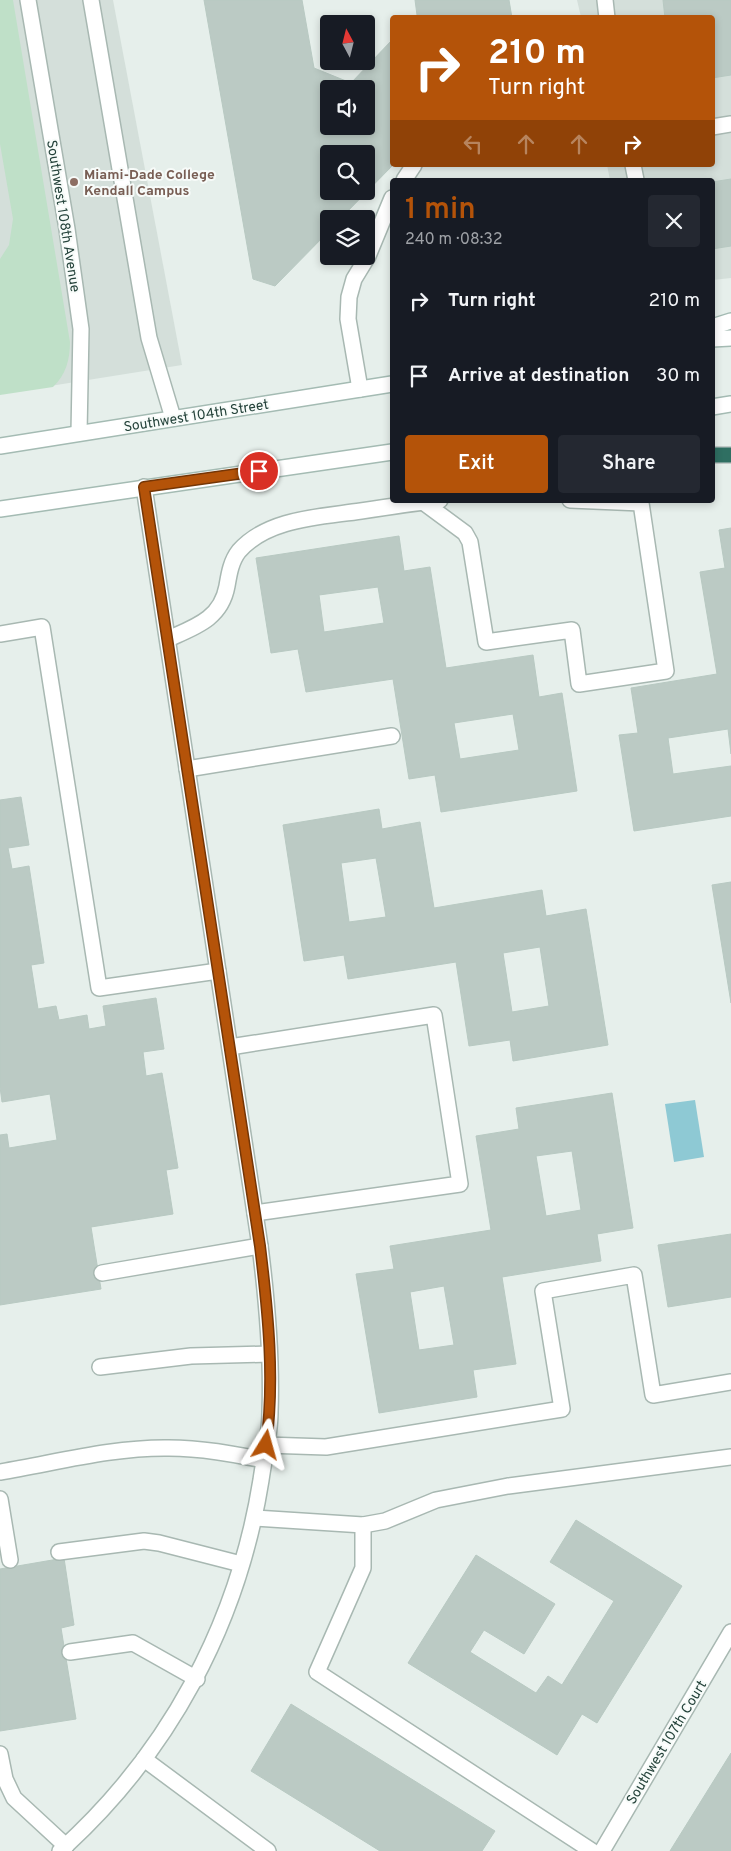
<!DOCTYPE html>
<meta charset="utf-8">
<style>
body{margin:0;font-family:Overpass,sans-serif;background:#242831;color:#f1f3f6;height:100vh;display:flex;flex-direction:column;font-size:19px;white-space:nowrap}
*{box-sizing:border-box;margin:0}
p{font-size:16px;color:#9ea1a6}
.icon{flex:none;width:28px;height:28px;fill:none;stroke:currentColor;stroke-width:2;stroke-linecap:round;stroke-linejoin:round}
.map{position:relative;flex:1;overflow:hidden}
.details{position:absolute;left:390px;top:178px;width:325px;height:325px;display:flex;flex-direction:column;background:#171b24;border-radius:5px;box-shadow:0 2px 8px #0003}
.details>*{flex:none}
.hud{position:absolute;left:390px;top:15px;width:325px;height:152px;border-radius:5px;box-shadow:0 2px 8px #0003;background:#b45309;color:#fff;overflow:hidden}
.needle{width:32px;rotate:353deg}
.fabs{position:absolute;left:320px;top:15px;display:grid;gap:10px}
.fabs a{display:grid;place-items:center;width:55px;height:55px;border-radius:5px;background:#171b24;box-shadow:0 2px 8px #0003;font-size:25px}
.pin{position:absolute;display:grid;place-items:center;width:42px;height:42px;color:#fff;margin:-21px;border:2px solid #fff;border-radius:50%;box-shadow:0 1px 5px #0007}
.me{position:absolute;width:55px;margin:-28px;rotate:8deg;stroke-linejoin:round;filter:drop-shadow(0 0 4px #0008)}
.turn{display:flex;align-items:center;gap:18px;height:105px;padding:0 15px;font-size:22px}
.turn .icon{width:65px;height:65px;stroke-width:2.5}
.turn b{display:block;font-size:35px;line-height:42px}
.lanes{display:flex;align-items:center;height:48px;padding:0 15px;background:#0003;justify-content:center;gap:25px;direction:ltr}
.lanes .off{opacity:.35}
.round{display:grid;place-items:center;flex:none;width:52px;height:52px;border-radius:5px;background:#242831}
.summary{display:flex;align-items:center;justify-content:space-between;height:85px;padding:0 15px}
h1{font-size:30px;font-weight:600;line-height:38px;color:#b45309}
.primary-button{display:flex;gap:10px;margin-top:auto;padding:10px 15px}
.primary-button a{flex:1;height:58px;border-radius:5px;background:#b45309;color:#fff;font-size:20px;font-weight:600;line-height:58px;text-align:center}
.primary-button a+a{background:#242831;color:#f1f3f6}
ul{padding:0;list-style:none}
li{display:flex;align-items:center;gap:15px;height:75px;padding:0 15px}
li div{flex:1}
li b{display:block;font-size:19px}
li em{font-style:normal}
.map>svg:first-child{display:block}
.built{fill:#d4dfda}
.green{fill:#bfe0c8}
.water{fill:#8ec9d4}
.building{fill:#bbcac4;stroke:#b8c9c2;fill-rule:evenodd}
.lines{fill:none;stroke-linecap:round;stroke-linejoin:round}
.service-casing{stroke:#a8b8b2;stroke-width:18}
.minor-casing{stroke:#a8b8b2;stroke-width:18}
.tertiary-casing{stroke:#a8b8b2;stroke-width:18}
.secondary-casing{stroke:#a4bbb3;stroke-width:18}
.motorway-casing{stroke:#c2cac8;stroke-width:18}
.service{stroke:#fff;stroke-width:15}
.minor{stroke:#fff;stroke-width:15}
.tertiary{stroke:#fff;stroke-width:15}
.secondary{stroke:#fff;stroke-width:15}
.motorway{stroke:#2f6f62;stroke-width:15}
.route-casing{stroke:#753606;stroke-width:12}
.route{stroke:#b45309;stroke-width:9}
.education-dot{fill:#8d6e63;stroke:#f7fbf9;stroke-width:2}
.labels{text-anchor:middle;stroke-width:4;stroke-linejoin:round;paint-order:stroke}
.education-label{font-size:14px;font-weight:bold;fill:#785e54;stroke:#f7fbf9;text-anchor:start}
.street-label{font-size:14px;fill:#24423a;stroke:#f7fbf9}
</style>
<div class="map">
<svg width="731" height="1851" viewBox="0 0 731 1851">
<rect width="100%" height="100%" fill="#e6efeb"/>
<g class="built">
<polygon points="0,0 113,0 182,365 0,394"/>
<polygon points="577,0 731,0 731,278 713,280 712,180 610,180 607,165 712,165 712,18 581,17"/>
</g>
<path class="green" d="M 0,0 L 13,0 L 70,342 C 70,359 66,375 53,387 L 0,395 L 0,259 L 9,245 L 13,219 L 0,144 Z"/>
<polygon class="water" points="695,1100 704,1157 674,1162 665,1104"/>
<g class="building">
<path d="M 204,0 L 302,0 L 314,68 L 351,83 L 392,40 L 393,165 L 340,219 L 329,219 L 329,231 L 275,286 L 253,279 ZM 329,89 L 366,89 L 366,126 L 329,126 ZM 329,154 L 366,154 L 366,191 L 329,191 Z"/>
<polygon points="415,0 509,0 512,18 415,18 417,15"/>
<polygon points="663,0 731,0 731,75 712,78 712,18 665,18"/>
<polygon points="731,179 731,246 712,249 712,182"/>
<polygon points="731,528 731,754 728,729 668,738 673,774 731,766 731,816 634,831 619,735 638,733 631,688 717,674 700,572 725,568 719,530"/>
<path d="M 399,536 L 404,571 L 430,567 L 446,668 L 533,655 L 539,697 L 562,693 L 577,791 L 441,812 L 435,775 L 409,779 L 393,679 L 306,692 L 298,649 L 271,653 L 256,558 ZM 378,587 L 384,623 L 324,632 L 319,595 ZM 513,714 L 519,750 L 460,759 L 454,723 Z"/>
<polygon points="21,797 29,845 8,848 12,869 29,866 44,963 31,965 38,1009 56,1006 59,1020 87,1015 89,1029 106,1026 103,1006 156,998 164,1049 143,1052 146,1076 162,1073 178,1168 166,1170 173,1214 91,1227 101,1289 0,1305 0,1135 7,1134 9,1148 57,1140 50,1094 2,1102 0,1087 0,800"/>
<path d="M 379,809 L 382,829 L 420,822 L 434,908 L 542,890 L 546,916 L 586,909 L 608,1045 L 513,1061 L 510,1040 L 469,1046 L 456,962 L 348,979 L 344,955 L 304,961 L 283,825 ZM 376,858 L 386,917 L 349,922 L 341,863 ZM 540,947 L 549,1006 L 512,1012 L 503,953 Z"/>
<polygon points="731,882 731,1003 712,885"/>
<path d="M 612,1093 L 633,1228 L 597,1234 L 601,1261 L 502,1277 L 516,1364 L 473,1370 L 477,1397 L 379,1413 L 356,1274 L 394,1269 L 390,1246 L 491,1230 L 476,1136 L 519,1129 L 516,1108 ZM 572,1151 L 581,1210 L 546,1216 L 536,1156 ZM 444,1286 L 454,1345 L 419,1350 L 410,1292 Z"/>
<polygon points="731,1234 731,1297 668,1307 658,1245"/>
<polygon points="576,1520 682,1586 597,1723 582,1714 557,1755 408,1663 476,1555 555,1604 524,1654 484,1630 470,1652 536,1693 548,1676 562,1685 614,1601 550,1562"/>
<polygon points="64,1558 74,1625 61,1628 76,1719 0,1731 0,1569"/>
<polygon points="291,1704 495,1831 482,1851 380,1851 251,1771"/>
<polygon points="731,1753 731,1851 670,1851"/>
</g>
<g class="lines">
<defs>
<g id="service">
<polyline points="712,127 731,124"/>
<polyline points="404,180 414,165"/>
<polyline points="360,389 348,319 349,297 354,279 368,256 392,198"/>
<polyline points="423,502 465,533 470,542 486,642 572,630 579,684 666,671 641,503 570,500"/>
<polyline points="0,634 42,627 99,988 218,971"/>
<path d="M 168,639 C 195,627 221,619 227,586 C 229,574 231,561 239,551 C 268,518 321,517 361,511 C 387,507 414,503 440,500"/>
<polyline points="187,769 392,736"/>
<polyline points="230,1047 434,1015 460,1184 255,1213"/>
<polyline points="102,1273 260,1246"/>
<polyline points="100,1367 191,1356 269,1354"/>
<polyline points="266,1445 326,1447 562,1409 543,1291 634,1275 653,1395 731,1382"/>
<path d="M 0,1472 C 55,1463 113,1447 169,1448 C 201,1448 233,1454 264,1460"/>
<polyline points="0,1499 10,1560"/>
<polyline points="59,1552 144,1541 159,1543 241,1564"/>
<polyline points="70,1652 133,1643 197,1679"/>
<polyline points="0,1754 5,1779 14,1798 66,1846"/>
<polyline points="144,1759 268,1851"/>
</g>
<g id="minor">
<polyline points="605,0 607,18"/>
<polyline points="633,165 636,180"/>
<polyline points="255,1518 363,1525 385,1521 436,1500 508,1486 731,1457"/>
<polyline points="363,1525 363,1568 317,1672 592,1851"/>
<polyline points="602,1851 731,1632"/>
</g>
<g id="tertiary">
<polyline points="28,0 67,229 81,329 79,433"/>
<polyline points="91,0 149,338 173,418"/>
<path d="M 60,1851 C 169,1753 238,1624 261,1480 C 264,1458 270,1435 270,1412 C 272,1357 267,1301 260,1246 L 144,487"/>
</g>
<g id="secondary">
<polyline points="712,327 731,321"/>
<polyline points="712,339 731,338"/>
<polyline points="712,407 731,404"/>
<polyline points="0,446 392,384"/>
<polyline points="0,509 392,452"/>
</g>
<polyline id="motorway" points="712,455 731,455"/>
</defs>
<use href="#service" class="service-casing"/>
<use href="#minor" class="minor-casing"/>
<use href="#tertiary" class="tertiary-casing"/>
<use href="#secondary" class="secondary-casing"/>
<use href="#motorway" class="motorway-casing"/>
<use href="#service" class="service"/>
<use href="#minor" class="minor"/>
<use href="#tertiary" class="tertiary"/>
<use href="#secondary" class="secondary"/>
<use href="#motorway" class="motorway"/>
</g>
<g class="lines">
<defs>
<path id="route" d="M 259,471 L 144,487 L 260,1246 C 268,1312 275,1380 266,1445"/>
</defs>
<use href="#route" class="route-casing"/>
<use href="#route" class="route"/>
</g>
<circle class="education-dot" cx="74" cy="182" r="5"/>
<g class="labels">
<g class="education-label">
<text x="84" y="179">Miami-Dade College<tspan x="84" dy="16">Kendall Campus</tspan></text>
</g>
<g class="street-label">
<text transform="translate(64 216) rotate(81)" y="5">Southwest 108th Avenue</text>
<text transform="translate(196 415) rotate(-9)" y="5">Southwest 104th Street</text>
<text transform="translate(666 1742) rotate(-59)" y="5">Southwest 107th Court</text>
</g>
</g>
</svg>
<div class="fabs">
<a><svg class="needle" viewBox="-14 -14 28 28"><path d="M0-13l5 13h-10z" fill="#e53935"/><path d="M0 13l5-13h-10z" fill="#9ea1a6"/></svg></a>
<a><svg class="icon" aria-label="sound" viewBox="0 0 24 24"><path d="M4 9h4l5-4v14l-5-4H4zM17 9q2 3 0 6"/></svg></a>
<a><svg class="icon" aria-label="search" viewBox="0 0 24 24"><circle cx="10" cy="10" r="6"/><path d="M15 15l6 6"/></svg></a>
<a><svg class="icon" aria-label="layers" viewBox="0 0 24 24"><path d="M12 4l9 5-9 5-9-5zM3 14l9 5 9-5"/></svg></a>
</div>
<div class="pin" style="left:259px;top:471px;background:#d93025"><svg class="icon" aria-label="arrive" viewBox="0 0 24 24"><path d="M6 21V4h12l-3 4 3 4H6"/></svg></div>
<svg class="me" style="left:266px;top:1445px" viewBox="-20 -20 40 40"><path d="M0-17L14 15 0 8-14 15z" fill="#b45309" stroke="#fff" stroke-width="4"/></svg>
<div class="hud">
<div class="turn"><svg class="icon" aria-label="right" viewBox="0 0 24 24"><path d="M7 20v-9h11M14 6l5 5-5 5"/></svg><div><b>210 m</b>Turn right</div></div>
<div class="lanes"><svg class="icon off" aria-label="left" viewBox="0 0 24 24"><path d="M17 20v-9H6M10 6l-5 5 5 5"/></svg><svg class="icon off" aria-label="ahead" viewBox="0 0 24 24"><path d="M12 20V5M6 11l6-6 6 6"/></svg><svg class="icon off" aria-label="ahead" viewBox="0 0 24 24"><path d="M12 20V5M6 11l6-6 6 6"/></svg><svg class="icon" aria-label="right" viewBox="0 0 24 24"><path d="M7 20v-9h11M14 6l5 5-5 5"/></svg></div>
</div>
<section class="details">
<div class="summary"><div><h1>1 min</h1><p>240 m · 08:32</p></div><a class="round"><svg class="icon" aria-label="close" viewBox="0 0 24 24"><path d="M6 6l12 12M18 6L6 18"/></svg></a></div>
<ul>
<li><svg class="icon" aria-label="right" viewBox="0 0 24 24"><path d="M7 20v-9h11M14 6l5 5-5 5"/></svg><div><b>Turn right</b></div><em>210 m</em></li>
<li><svg class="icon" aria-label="arrive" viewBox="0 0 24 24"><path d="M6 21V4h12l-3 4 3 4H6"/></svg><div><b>Arrive at destination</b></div><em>30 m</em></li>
</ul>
<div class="primary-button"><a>Exit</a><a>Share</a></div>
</section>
</div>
